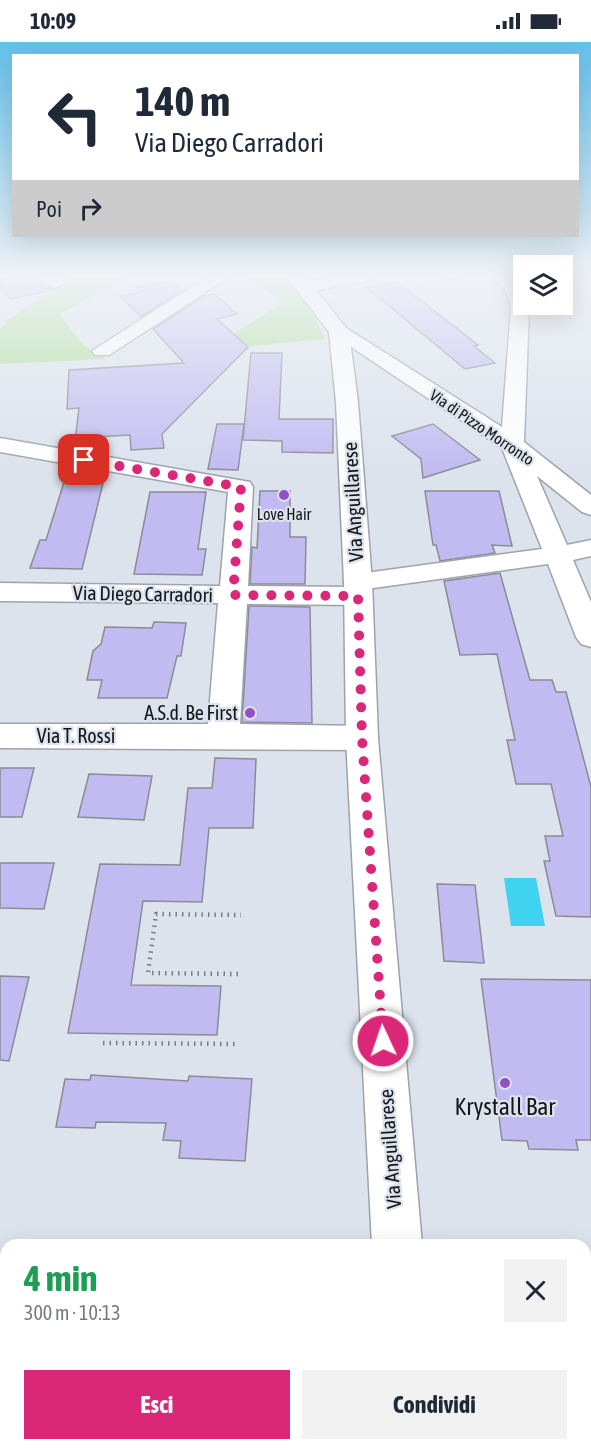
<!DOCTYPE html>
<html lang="it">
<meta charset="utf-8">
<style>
body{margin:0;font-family:"Asap Condensed",sans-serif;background:#f2f2f3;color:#1f2937;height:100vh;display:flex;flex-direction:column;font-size:22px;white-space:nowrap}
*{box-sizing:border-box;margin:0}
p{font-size:20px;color:#747a83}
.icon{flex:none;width:33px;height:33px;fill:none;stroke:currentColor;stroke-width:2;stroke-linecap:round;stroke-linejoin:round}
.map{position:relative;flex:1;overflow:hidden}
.side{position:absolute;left:0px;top:1197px;width:591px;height:212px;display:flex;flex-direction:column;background:#fff;border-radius:18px 18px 0 0;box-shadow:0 6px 24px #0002}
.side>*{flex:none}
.banner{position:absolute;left:12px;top:12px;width:567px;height:183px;border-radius:0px;box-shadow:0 6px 24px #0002;background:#fff;color:#1f2937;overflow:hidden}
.buttons{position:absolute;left:513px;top:213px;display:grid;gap:12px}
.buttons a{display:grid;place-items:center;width:60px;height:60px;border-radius:0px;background:#fff;box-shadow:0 6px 24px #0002;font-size:30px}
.pin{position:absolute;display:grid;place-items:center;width:51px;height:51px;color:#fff;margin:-26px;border-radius:12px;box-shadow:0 3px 9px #0006}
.me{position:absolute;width:66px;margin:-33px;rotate:357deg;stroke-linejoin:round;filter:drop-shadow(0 0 4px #0008)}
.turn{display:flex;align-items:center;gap:21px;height:126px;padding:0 24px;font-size:27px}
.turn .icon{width:78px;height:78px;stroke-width:2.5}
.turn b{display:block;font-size:42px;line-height:51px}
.then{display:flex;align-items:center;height:57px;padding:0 24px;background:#0003;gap:12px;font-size:22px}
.round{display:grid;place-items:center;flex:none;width:63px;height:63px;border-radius:0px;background:#f2f2f3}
.summary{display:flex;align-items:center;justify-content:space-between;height:102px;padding:0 24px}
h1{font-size:36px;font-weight:700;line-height:45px;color:#1e9e55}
.primary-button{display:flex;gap:12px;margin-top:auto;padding:12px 24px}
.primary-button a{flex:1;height:69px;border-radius:0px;background:#db2777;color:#fff;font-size:24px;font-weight:700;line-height:69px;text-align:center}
.primary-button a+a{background:#f2f2f3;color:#1f2937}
.status{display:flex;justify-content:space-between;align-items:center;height:42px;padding:0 30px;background:#fff;direction:ltr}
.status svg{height:16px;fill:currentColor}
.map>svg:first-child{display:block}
.green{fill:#aadf92}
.water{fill:#3fd3ef}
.building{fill:#c1bbf1;stroke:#8b8b95;stroke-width:1.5}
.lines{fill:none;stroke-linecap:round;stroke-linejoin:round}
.minor-casing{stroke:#9da3ad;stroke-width:3}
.major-casing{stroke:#9da3ad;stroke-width:3}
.path-far1{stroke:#797e84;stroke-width:2;stroke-dasharray:1 3;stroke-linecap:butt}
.path{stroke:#797e84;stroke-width:4.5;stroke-dasharray:1.5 5;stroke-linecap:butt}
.minor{fill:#fff;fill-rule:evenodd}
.major{fill:#fff;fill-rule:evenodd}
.route{stroke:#db2777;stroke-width:10;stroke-dasharray:0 18}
.poi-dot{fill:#9350c4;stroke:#dce3ed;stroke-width:2}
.labels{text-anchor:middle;stroke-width:4.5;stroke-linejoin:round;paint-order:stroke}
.far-street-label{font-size:16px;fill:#14171a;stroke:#dce3ed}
.far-poi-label{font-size:16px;fill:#14171a;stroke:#dce3ed}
.street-label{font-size:20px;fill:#14171a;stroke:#dce3ed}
.poi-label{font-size:20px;fill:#14171a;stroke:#dce3ed;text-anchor:end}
.near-poi-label{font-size:24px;fill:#14171a;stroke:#dce3ed}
</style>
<div class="status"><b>10:09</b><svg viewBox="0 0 49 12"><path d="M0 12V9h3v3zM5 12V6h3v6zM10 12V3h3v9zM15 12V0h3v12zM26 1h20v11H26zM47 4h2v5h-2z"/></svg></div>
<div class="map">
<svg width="591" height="1408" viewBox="0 0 591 1408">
<rect width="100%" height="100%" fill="#dce3ed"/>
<g class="green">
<polygon points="74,235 128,235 59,272 83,303 105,317 0,322 0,286 7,282 4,280"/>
<polygon points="249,235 285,235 310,265 325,297 208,308 282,261"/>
</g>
<polygon class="water" points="504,836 536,836 545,884 511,884"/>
<g class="building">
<polygon points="0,235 39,235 47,246 52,248 10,257 0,245"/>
<polygon points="171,239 182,248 141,275 120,254 141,250 136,245"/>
<polygon points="397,240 478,303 474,304 495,321 465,327 366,245"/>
<polygon points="214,252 237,272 217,277 248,305 162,392 164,406 131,408 130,393 95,395 90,410 74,407 79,366 67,367 69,328 184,321 153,287 204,254"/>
<polygon points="251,311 282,311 279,377 333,377 333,411 282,410 282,399 243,398"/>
<polygon points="217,382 244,382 238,428 208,427"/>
<polygon points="433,382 480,418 423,436 421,417 392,394"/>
<polygon points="72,425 85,427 82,437 104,437 82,527 30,526 40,498 46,498 65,437 80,437 71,435"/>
<polygon points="260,449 290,449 290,495 306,495 305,542 250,542 252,505 257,506"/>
<polygon points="425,449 499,449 512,504 492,503 495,511 440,519 436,503 433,503"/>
<polygon points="150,450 206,450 198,507 206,507 202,533 134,532"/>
<polygon points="500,531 530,638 552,638 556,650 566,650 591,745 591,875 556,874 544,819 550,819 545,794 563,794 551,742 516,742 507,698 515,698 497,612 460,613 444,539"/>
<polygon points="249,564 310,565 312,681 242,680"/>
<polygon points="154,580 186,581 181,614 177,614 167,656 98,656 102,638 87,638 93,609 101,602 105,585 152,586"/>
<polygon points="215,716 256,717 253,786 209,786 202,860 143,859 131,943 221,944 217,993 68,991 100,822 180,823 188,746 212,746"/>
<polygon points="0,726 34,726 22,775 0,775"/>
<polygon points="89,732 152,734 144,778 78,775"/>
<polygon points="0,821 54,821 44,867 0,866"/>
<polygon points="437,842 475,843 484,921 444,919"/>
<polygon points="0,934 29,935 9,1019 0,1018"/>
<polygon points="481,937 591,938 591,1098 576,1098 578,1108 529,1107 527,1099 502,1098"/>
<polygon points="91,1033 188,1039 189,1034 252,1037 245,1119 179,1116 181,1099 163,1098 166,1081 96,1080 95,1086 56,1085 65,1037 90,1038"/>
</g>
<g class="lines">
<defs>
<g id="minor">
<polygon points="41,235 60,235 64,241 55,246 49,245"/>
<polygon points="207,235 229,235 109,313 95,313 92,309"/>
<polygon points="332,235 371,235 362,240 307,250 298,245 301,241"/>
<polygon points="492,235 512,235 522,246 524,262 529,265 524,400 591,453 591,473 582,470 537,434 567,503 591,498 591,514 573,518 591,560 591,605 581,602 576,595 548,522 366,547 372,554 368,560 358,563 247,562 240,682 362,684 374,688 378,696 374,704 362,708 0,706 0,682 208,682 218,561 0,559 0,541 220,544 228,450 0,410 0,396 250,440 253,445 248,544 348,545 344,540 348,534 358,532 542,507 502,406 329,290 332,286 346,286 502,385 511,265 505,248"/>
</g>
<g id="major">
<polygon points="287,235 306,235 349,290 358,360 372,540 378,696 422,1203 372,1203 346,696 344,540 336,360 329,290"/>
<rect x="383" y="1402" width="56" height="6"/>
</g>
</defs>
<use href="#minor" class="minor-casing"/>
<use href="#major" class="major-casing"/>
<polyline class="path-far1" points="418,244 464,235"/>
<g class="path">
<polyline points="238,932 148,931 156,872 241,873"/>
<polyline points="103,1001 235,1002"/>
</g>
<use href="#minor" class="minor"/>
<use href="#major" class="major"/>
</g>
<linearGradient id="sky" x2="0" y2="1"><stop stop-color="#64c0eb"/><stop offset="0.54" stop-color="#eff2f7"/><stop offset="1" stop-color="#eff2f7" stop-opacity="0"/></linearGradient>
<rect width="591" height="432" fill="url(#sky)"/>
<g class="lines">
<polyline class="route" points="84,418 241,445 233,553 358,554 362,696 383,999"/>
</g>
<g class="poi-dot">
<circle cx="284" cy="453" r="6"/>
<circle cx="250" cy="671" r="6"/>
<circle cx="505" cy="1041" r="6"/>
</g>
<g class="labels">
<g class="far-street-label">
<text transform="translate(482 385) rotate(34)" y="6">Via di Pizzo Morronto</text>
</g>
<g class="far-poi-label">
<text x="284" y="478">Love Hair</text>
</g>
<g class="street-label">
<text transform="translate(353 460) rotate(-93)" y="7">Via Anguillarese</text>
<text transform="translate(143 552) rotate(1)" y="7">Via Diego Carradori</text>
<text x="76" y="701">Via T. Rossi</text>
<text transform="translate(390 1107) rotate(-94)" y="7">Via Anguillarese</text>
</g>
<g class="poi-label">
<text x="238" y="678">A.S.d. Be First</text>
</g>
<g class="near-poi-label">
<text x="505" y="1073">Krystall Bar</text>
</g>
</g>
</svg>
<div class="buttons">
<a><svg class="icon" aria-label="layers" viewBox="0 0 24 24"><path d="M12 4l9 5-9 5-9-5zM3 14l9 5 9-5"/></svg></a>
</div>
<div class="pin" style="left:84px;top:418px;background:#d93025"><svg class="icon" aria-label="arrive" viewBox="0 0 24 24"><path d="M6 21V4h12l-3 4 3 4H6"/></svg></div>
<svg class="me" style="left:383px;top:999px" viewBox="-20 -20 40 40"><circle r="17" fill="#db2777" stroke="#fff" stroke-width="3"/><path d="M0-11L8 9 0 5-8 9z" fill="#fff"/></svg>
<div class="banner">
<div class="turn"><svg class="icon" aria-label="left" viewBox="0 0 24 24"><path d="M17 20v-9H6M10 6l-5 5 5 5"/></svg><div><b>140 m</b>Via Diego Carradori</div></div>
<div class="then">Poi<svg class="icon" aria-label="right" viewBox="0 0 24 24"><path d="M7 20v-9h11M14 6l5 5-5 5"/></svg></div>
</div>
<section class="side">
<div class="summary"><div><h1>4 min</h1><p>300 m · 10:13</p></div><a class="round"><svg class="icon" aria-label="close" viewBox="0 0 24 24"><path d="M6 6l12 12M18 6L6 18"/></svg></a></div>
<div class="primary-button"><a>Esci</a><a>Condividi</a></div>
</section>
</div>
